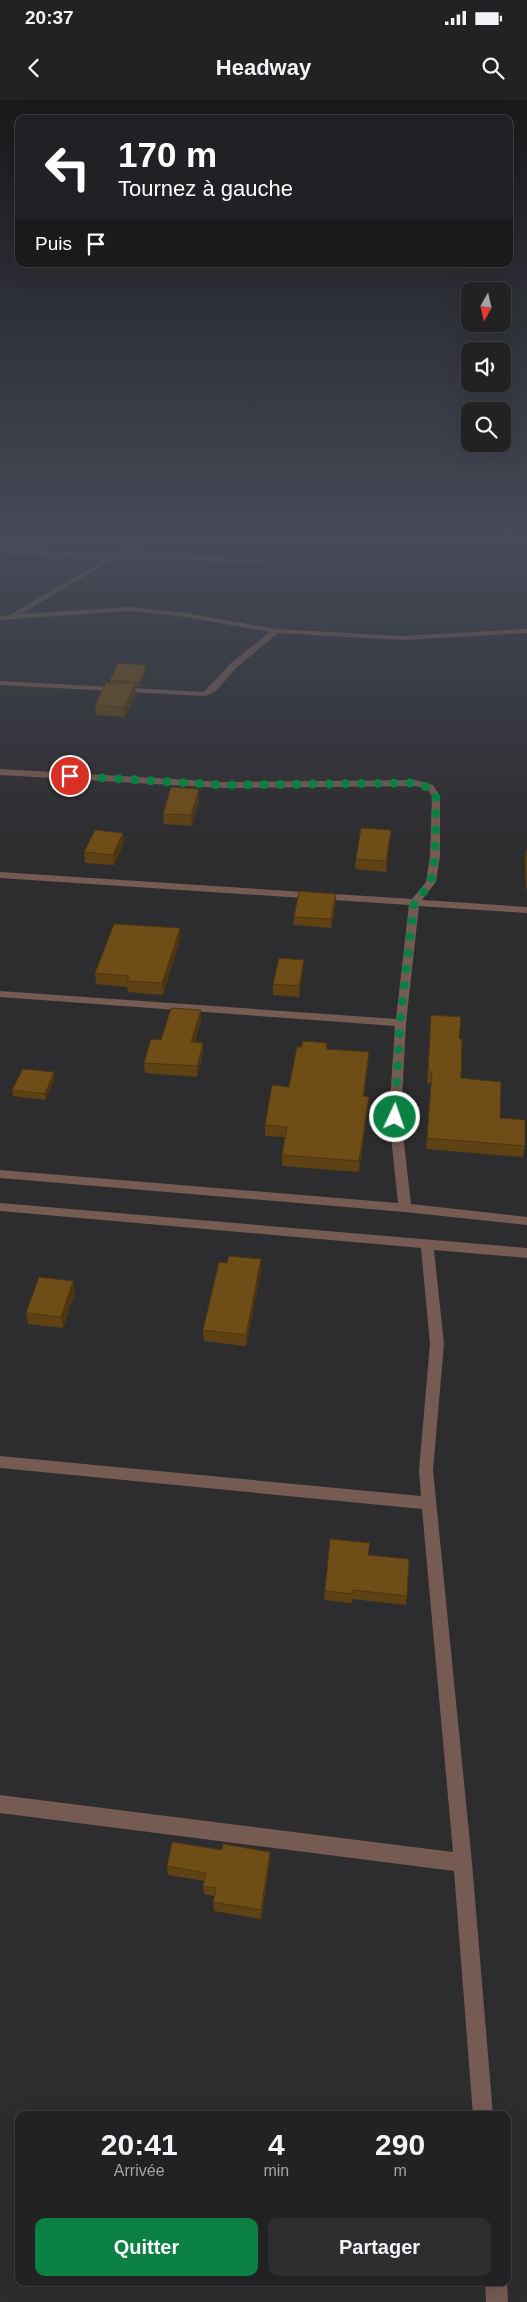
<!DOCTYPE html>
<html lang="fr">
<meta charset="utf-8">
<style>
body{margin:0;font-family:Helvetica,sans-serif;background:#2e2e30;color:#f1f3f6;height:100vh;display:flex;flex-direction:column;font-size:19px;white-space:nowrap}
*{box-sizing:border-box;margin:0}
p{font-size:16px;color:#a2a3a6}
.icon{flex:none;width:28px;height:28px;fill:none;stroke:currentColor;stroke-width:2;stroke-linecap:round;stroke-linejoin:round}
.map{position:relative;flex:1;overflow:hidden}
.details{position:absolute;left:15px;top:2011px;width:496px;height:175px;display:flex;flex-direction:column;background:#222123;border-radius:10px;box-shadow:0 5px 20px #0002,0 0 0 1px #3f3e41}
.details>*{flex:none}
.hud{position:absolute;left:15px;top:15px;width:498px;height:152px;border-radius:10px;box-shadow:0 5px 20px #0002,0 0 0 1px #3f3e41;background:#202124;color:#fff;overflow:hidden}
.needle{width:32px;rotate:188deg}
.tools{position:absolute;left:461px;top:182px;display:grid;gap:10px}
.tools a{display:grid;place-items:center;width:50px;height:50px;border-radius:10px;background:#222123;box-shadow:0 5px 20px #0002,0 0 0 1px #3f3e41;font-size:25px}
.pin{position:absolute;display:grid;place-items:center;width:42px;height:42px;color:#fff;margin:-21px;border:2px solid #fff;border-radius:50%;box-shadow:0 1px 5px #0007}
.me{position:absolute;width:55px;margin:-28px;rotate:3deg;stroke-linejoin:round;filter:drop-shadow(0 0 4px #0008)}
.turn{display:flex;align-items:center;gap:18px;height:105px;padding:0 20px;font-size:22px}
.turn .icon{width:65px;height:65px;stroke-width:2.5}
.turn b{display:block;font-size:35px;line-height:42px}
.then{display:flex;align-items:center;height:48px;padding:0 20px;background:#0003;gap:10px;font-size:19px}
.eta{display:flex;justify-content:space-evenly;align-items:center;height:85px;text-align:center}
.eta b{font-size:30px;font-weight:700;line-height:35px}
.action{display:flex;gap:10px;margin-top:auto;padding:10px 20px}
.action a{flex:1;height:58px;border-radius:10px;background:#0b8043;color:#fff;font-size:20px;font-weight:700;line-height:58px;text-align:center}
.action a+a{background:#2e2e30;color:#f1f3f6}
.status{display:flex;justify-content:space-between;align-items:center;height:35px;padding:0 25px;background:#222123;direction:ltr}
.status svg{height:14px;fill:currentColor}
header{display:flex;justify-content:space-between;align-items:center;height:65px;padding:0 20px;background:#222123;font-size:22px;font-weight:700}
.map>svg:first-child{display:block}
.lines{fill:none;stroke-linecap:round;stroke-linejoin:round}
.minor{fill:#755b51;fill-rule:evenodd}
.wall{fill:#5f4213}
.shaded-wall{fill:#4e360f}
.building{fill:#6f4d16;stroke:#4e360f}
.route{stroke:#0b8043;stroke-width:9;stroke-dasharray:0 16.2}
</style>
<div class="status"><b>20:37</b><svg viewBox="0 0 49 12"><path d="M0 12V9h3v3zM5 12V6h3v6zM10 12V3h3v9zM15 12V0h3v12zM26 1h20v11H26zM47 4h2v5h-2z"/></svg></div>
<header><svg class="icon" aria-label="back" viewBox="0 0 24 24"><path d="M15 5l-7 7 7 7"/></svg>Headway<svg class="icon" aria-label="search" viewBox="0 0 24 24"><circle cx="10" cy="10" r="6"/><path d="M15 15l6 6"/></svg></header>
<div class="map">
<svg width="527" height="2202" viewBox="0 0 527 2202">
<rect width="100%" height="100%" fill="#2d2c2f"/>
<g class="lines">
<g class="minor">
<polygon points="154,436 162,436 124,454 260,459 263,461 260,463 116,458 21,514 129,507 186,513 276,529 402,536 527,529 527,533 402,540 278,533 236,568 217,590 206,596 0,585 0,581 204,592 230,564 270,532 186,517 129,511 0,520 0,516 10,515 107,458 0,454 0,450 114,454"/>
<polygon points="0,669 223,682 416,680 433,685 440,696 440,756 436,782 422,800 527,807 527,813 419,806 406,923 401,1017 411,1104 527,1117 527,1125 405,1112 0,1078 0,1070 398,1103 389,1017 395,926 0,897 0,891 396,919 409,805 0,778 0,772 412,799 426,782 430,756 432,696 427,689 416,686 223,688 0,675"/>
<polygon points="0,1103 527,1148 527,1158 434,1150 444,1244 433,1370 472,1763 493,2015 473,2015 454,1771 0,1713 0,1695 453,1752 422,1409 0,1368 0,1356 421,1396 419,1370 430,1244 421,1148 0,1111"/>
<polygon points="485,2182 507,2182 508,2202 486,2202"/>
</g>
</g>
<g class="wall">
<polygon points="147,570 139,587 135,586 136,594 125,617 96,615 95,605 110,583 110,580"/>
<polygon points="199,699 192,726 164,724 163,714"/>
<polygon points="391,730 386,772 355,769 356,759"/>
<polygon points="123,733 124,743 114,765 85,763 84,752"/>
<polygon points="526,750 527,750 527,789 526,789 525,760"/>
<polygon points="336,794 336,802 331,828 293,825 294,817"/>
<polygon points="180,828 180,839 163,895 128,892 127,887 96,884 95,873"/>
<polygon points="303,871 299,897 273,895 273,884"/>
<polygon points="201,910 201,920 195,942 203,953 197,977 145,973 144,963 161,940"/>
<polygon points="431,915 459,939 461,978 500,1018 525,1046 523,1057 426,1049 431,983 427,983"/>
<polygon points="327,943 327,949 369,952 364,996 369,997 368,1007 359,1072 282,1066 282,1055 285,1037 265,1036 265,1025 289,987 302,947"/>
<polygon points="55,978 45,1000 13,996 12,990"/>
<polygon points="261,1159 261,1171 246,1246 204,1241 203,1230 227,1163"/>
<polygon points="73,1181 75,1193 63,1228 28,1224 26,1213"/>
<polygon points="368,1455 407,1496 406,1505 352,1499 352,1503 324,1500 325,1491"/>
<polygon points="222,1750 270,1752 270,1761 261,1819 214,1811 213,1802 214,1796 204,1794 203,1786 204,1781 168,1775 167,1766"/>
</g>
<g class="shaded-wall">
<polygon points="146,565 147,570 139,587 139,582"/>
<polygon points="135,584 136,594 125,617 124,607"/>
<polygon points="199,689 199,699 192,726 191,715"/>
<polygon points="391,730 390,740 386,772 386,761"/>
<polygon points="123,733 124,743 114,765 113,755"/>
<polygon points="336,794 336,802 331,828 331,819"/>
<polygon points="180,828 180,839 163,895 162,883"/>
<polygon points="304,860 303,871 299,897 299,886"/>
<polygon points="201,910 201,920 192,952 191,942"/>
<polygon points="203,943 203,953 197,977 197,966"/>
<polygon points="369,952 368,963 362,1007 363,996"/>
<polygon points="54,972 55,978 45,1000 45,994"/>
<polygon points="369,997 368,1007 359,1072 359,1061"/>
<polygon points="261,1159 261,1171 246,1246 246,1235"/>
<polygon points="73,1181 75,1193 63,1228 61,1217"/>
<polygon points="270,1752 270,1761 261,1819 261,1810"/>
</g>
<g class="building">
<polygon points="118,563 146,565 139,582 110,580"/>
<polygon points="106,583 135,584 124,607 95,605"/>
<polygon points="171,687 199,689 191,715 163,714"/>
<polygon points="361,728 391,730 386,761 356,759"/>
<polygon points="95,730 123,733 113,755 84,752"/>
<polygon points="299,791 336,794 331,819 294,817"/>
<polygon points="114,824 180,828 162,883 127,881 129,876 95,873"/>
<polygon points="279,858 304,860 299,886 273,884"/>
<polygon points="171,908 201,910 191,942 203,943 197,966 144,963 151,939 161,940"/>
<polygon points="431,915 461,917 459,939 462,939 461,978 501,982 500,1018 525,1020 525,1046 427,1038 432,972 428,972"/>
<polygon points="303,941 327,943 326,949 369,952 363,996 369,997 359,1061 282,1055 287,1027 265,1025 272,985 289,987 297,947 302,947"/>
<polygon points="23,969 54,972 45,994 12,990"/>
<polygon points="229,1156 261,1159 246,1235 203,1230 219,1162 227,1163"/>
<polygon points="39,1177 73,1181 61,1217 26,1213"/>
<polygon points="330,1439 370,1443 368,1455 409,1459 407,1496 353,1490 353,1494 325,1491"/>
<polygon points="172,1742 222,1750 223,1744 270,1752 261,1810 213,1802 216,1788 203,1786 206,1773 167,1766"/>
</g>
<linearGradient id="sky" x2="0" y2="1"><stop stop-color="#19181a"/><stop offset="0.59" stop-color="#464b58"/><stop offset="1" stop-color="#464b58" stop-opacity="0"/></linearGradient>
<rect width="527" height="744" fill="url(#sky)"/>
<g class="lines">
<polyline class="route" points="70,676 223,685 416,683 430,688 436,696 435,756 431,782 414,804 400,923 395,1017"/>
</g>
</svg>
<div class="tools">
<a><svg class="needle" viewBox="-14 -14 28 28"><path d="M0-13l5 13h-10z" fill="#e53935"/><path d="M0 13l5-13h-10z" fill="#a2a3a6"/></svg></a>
<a><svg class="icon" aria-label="sound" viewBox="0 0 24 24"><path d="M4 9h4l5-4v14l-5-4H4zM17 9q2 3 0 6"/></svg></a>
<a><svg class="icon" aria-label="search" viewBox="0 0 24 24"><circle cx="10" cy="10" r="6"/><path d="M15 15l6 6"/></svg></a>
</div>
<div class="pin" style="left:70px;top:676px;background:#d93025"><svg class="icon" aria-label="arrive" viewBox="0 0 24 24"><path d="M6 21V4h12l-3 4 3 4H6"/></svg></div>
<svg class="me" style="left:395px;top:1017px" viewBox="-20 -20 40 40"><circle r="17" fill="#0b8043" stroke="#fff" stroke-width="3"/><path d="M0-11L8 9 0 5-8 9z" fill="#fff"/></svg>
<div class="hud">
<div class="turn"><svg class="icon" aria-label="left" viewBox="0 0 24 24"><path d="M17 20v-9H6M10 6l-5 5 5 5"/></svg><div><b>170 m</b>Tournez à gauche</div></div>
<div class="then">Puis<svg class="icon" aria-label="arrive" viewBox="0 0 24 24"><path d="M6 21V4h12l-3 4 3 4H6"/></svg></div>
</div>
<section class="details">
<div class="eta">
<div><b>20:41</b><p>Arrivée</p></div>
<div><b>4</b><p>min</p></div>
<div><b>290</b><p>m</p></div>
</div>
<div class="action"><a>Quitter</a><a>Partager</a></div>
</section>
</div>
